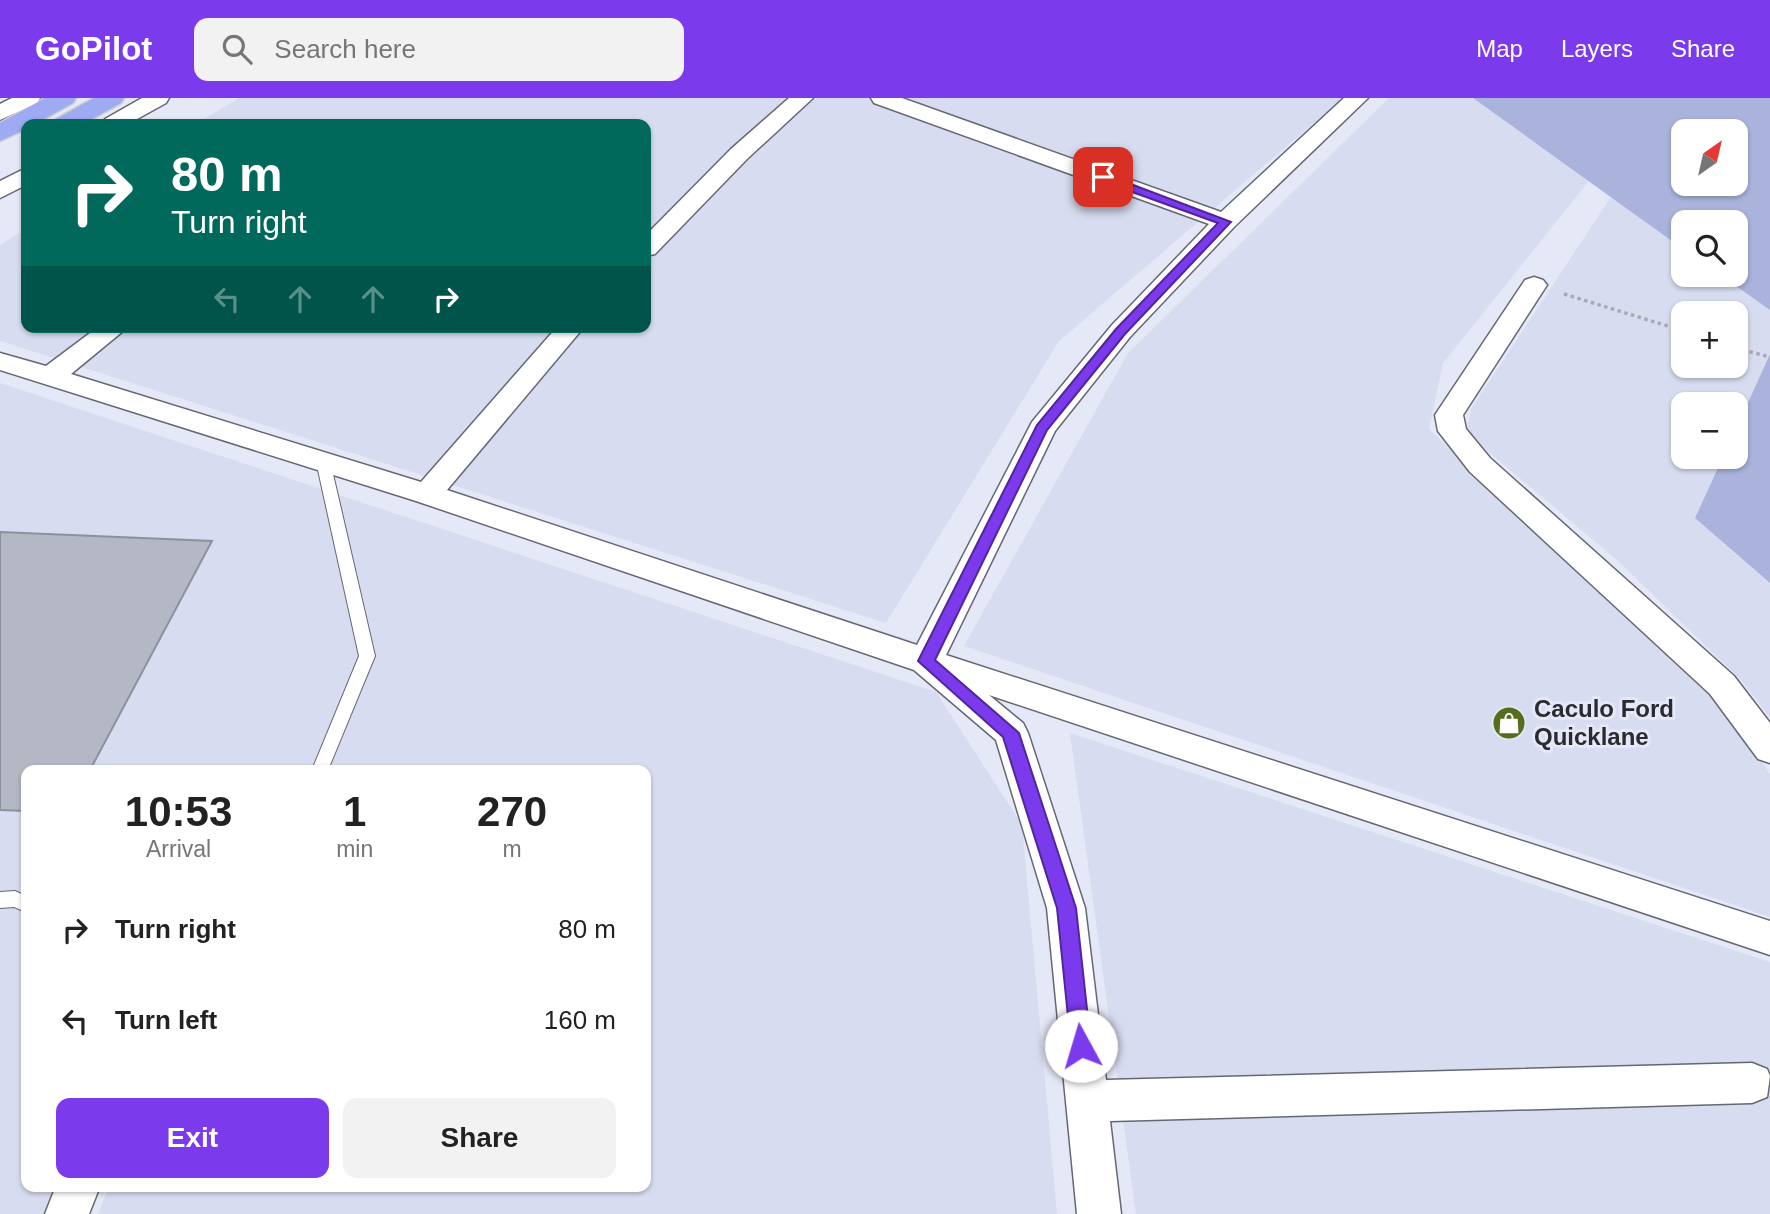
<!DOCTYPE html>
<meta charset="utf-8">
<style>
body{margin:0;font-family:Helvetica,sans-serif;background:#f2f2f2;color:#222;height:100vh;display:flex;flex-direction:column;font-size:26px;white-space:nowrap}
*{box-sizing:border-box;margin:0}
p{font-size:23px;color:#767676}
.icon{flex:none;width:38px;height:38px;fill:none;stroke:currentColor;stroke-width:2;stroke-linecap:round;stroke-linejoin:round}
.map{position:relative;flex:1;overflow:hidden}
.side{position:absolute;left:21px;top:667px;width:630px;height:427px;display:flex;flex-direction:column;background:#fff;border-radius:14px;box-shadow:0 2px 5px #0004}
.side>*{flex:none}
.guide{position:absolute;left:21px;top:21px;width:630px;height:214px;border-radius:14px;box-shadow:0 2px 5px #0004;background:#00695c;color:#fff;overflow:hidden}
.needle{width:46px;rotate:34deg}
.controls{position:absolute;left:1671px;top:21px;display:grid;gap:14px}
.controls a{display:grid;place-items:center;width:77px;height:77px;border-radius:14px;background:#fff;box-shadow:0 2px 5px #0004;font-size:35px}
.pin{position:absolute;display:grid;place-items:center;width:60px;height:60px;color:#fff;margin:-30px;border-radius:14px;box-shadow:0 4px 10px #0006}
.me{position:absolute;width:77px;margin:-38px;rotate:354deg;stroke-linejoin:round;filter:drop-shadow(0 0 5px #0008)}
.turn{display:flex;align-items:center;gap:24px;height:147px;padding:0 35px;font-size:32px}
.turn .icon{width:91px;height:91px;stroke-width:2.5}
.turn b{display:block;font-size:49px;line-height:60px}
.lanes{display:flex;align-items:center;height:66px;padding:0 35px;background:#0003;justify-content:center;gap:35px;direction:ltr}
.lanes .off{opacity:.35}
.eta{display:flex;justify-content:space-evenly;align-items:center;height:119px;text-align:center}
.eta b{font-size:42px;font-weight:700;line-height:49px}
.cta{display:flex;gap:14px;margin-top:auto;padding:14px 35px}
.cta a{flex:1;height:80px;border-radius:14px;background:#7c3aed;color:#fff;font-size:28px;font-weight:700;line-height:80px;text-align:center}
.cta a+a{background:#f2f2f2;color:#222}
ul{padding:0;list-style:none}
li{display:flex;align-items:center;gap:21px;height:91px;padding:0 35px}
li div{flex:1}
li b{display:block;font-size:26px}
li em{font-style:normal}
header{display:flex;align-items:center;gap:42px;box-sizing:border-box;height:98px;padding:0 35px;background:#7c3aed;color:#fff}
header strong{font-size:33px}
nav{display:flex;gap:38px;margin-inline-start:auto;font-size:24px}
.search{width:490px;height:63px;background:#f2f2f2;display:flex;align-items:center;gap:18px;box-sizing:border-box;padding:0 24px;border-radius:14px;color:#767676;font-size:26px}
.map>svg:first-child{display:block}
.built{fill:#d7dcf0;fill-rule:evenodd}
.green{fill:#aab3dc;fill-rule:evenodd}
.building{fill:#b4b8c5;stroke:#8d909d;stroke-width:2}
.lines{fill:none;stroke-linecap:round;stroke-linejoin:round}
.service-casing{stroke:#656874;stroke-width:2}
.minor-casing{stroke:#656874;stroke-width:3}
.trunk-casing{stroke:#cccccd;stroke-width:3}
.path{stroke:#a7a9b4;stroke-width:3.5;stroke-dasharray:3.5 3.5;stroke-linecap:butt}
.service{fill:#fff;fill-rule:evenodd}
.minor{fill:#fff;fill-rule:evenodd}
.trunk{fill:#9eabf2;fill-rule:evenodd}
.route{fill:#7c3aed;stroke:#51269a;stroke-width:2}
.labels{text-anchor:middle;stroke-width:6;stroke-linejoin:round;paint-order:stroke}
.poi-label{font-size:24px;font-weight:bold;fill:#2a2b30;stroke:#e5e8f6;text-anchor:start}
</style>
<header>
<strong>GoPilot</strong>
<div class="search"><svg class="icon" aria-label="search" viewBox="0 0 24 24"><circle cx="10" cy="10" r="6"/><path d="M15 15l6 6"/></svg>Search here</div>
<nav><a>Map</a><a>Layers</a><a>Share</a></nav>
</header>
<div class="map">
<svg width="1770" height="1116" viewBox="0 0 1770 1116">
<rect width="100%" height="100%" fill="#e5e8f6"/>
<g class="built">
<polygon points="239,0 1343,0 1059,243 886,525 0,243 0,147 26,131 26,229 646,229 646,26 196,26"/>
<polygon points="1389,0 1473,0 1589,83 1443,265 1429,331 1731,616 1770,676 1770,819 964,548 1128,255"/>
<path d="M 1611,99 L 1683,151 L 1684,177 L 1720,177 L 1770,212 L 1770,256 L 1736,331 L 1736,306 L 1684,306 L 1684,359 L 1723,359 L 1695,420 L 1770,485 L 1770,620 L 1742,583 L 1617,462 L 1466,335 L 1471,311 ZM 1684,215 L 1736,215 L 1736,268 L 1684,268 Z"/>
<polygon points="0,285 936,594 1022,727 1057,1116 98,1116 109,1089 646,1088 646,672 26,672 26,1088 58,1089 46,1116 0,1116"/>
<polygon points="1070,635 1770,864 1770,1116 1136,1116"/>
</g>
<g class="green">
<path d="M 1473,0 L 1770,0 L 1770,212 L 1720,177 L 1736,177 L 1736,124 L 1684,124 L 1683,151 ZM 1684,33 L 1736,33 L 1736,86 L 1684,86 Z"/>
<polygon points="1770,256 1770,485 1695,420 1723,359 1736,359 1736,331"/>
</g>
<polygon class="building" points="0,434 212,443 90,672 26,672 26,713 0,712"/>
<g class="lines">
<defs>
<g id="service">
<polygon points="323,358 330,363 375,558 328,672 312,672 359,558 316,363"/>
<polygon points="15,793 26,798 26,814 14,809 0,810 0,794"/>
</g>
<g id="minor">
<polygon points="12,0 40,0 37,5 0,22 0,6"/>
<polygon points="142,0 169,0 166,5 128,26 102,26 105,21"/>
<polygon points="789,0 813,0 747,61 655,156 646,158 646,137 731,51"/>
<polygon points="871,0 902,0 1221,114 1344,0 1368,0 1234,129 1130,239 1055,333 946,557 1770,823 1770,857 989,597 1023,625 1028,635 1085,810 1106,982 1752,965 1767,971 1770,978 1767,999 1752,1005 1110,1023 1121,1116 1077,1116 1047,810 996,642 914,572 416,403 0,272 0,255 46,268 98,229 128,229 71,276 421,384 557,229 584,229 447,392 917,547 1032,324 1112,227 1209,126 874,5"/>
<polygon points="26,70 26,87 0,100 0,83"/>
<polygon points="1534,179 1543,182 1547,187 1463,317 1466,331 1490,360 1734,578 1770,625 1770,665 1758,661 1710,596 1470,374 1438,333 1435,317 1525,182"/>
<polygon points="56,1088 100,1088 89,1116 45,1116"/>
</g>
<g id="trunk">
<polygon points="45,0 76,0 73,5 35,26 26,26 26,31 0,43 0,25"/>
<polygon points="94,0 124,0 121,5 83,26 52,26 56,21"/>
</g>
</defs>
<use href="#service" class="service-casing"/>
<use href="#minor" class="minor-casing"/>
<use href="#trunk" class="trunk-casing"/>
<g class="path">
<polyline points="1564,196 1684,233"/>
<polyline points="1736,250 1770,259"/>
</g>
<use href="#service" class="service"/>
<use href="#minor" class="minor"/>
<use href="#trunk" class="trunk"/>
</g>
<polygon class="route" points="1099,77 1107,77 1231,124 1125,236 1047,332 935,562 1019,635 1076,810 1091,948 1088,955 1081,957 1074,955 1071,948 1057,810 1003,639 918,563 1037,327 1116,231 1218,125 1099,82"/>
<defs>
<symbol id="shop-disc" viewBox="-11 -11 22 22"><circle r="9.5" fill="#556d1d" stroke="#e5e8f6"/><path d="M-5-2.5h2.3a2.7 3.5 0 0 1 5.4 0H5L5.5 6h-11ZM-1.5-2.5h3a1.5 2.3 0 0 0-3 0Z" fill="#fff"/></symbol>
</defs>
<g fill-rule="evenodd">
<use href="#shop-disc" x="1490" y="606" width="38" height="38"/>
</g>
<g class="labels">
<g class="poi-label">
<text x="1534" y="619">Caculo Ford<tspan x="1534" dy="28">Quicklane</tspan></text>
</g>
</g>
</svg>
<div class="controls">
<a><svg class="needle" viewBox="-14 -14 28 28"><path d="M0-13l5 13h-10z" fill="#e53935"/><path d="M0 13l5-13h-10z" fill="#767676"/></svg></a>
<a><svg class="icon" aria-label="search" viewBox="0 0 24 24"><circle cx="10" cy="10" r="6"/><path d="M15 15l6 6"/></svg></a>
<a>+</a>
<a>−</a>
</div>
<div class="pin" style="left:1103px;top:79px;background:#d93025"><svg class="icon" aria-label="arrive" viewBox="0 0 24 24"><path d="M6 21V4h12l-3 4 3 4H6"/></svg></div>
<svg class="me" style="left:1081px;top:948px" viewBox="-20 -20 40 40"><circle r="19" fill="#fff"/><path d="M0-13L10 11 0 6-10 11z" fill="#7c3aed"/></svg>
<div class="guide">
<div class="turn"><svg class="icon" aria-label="right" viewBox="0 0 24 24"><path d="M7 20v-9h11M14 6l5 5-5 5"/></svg><div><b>80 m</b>Turn right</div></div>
<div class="lanes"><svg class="icon off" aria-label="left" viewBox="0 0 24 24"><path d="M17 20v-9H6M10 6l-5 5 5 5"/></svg><svg class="icon off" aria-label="ahead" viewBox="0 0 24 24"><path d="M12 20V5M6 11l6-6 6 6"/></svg><svg class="icon off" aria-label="ahead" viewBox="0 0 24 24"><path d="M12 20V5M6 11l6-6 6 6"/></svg><svg class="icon" aria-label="right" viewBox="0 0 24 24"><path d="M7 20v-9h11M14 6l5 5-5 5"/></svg></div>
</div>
<section class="side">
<div class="eta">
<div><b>10:53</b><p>Arrival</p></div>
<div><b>1</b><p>min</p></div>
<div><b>270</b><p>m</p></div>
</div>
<ul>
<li><svg class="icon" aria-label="right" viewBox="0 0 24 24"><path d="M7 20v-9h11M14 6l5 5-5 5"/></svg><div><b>Turn right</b></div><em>80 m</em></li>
<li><svg class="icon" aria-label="left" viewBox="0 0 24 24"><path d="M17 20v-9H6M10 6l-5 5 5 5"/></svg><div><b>Turn left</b></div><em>160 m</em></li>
</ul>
<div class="cta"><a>Exit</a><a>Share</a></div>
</section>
</div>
